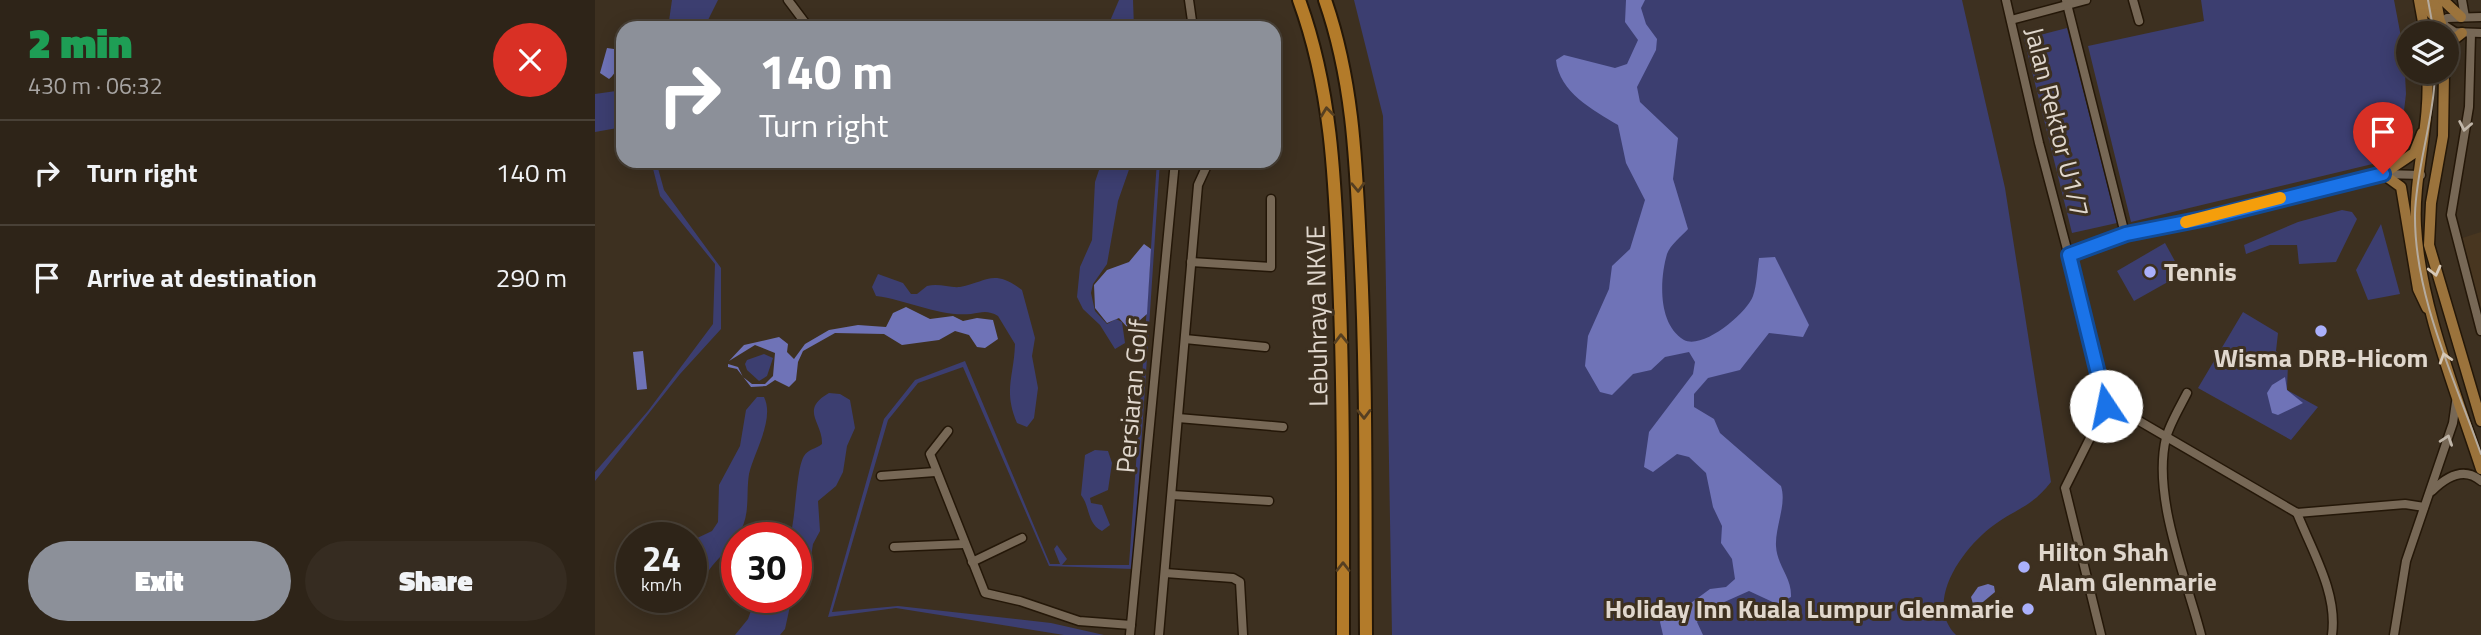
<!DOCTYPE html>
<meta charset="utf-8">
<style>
body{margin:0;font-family:"Titillium Web",sans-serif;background:#362c21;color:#f1f3f6;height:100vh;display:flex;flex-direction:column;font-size:26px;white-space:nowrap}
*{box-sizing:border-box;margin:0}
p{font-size:23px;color:#a7a4a2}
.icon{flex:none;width:38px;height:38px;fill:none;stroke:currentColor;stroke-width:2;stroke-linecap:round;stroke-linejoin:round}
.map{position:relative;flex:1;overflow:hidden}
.details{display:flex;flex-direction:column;background:#2e2418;width:595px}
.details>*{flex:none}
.guide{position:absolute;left:21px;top:21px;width:665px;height:147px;border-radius:21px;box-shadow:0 4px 18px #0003,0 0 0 2px #494137;background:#8c9099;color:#fff;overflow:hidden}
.tools{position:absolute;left:1801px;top:21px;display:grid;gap:14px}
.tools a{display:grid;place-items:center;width:63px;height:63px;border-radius:50%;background:#2e2418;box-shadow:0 4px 18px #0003,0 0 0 2px #494137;font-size:35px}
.speed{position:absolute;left:21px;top:522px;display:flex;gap:14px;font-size:35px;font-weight:700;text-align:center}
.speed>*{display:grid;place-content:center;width:91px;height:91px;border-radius:50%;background:#2e2418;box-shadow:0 4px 18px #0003,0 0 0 2px #494137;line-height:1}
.speed small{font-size:18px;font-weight:400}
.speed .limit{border:10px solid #d22;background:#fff;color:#111}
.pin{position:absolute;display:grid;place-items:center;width:60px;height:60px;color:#fff;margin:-72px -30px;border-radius:50% 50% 50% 0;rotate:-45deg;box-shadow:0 0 7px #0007}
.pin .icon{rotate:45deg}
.me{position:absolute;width:77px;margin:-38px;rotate:349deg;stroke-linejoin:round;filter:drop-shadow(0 0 5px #0008)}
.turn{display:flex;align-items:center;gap:24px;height:147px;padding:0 28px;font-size:32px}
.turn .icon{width:91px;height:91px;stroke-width:2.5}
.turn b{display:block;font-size:49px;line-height:60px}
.round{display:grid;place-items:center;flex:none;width:74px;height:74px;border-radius:37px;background:#362c21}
.overview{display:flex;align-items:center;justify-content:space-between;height:119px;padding:0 28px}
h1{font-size:42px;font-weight:800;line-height:52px;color:#1e9e55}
.primary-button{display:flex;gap:14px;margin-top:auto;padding:14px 28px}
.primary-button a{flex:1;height:80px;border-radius:42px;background:#8c9099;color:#fff;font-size:28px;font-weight:800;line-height:80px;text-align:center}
.primary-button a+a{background:#362c21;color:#f1f3f6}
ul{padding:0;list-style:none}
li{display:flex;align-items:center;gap:21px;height:105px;padding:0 28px;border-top:2px solid #494137}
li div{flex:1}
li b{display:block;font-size:26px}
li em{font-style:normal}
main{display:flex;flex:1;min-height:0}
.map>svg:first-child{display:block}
.built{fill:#483620}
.green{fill:#3c3e70}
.water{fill:#6f73b7}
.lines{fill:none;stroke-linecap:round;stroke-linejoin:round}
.minor-casing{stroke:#241708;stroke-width:11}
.major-casing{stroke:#241708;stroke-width:13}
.highway-casing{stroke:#241708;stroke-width:16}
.minor{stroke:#776856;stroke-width:8}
.major{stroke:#9b733c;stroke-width:10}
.highway{stroke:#b37b2a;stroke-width:12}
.tram{stroke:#b5ab9f;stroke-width:2}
.oneway{stroke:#553f22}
.oneway2{stroke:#c0b6a9}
.oneway3{stroke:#d6c8b7}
.route-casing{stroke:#114b97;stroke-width:18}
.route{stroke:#1a73e8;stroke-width:12}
.slow{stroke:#f59e0b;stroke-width:12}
.poi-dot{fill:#aab0fb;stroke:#3d3020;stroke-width:2.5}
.labels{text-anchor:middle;stroke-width:6;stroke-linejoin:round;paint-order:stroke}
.street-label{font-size:26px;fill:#e0d7cd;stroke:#3d3020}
.poi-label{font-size:26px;font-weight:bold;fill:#e0d7cd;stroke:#3d3020;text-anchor:start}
</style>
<main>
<section class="details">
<div class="overview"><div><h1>2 min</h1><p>430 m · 06:32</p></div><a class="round" style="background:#d93025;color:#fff"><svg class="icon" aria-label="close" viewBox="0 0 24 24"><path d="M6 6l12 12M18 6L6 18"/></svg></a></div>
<ul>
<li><svg class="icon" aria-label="right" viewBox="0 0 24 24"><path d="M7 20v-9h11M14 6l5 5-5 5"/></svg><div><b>Turn right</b></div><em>140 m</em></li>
<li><svg class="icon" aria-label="arrive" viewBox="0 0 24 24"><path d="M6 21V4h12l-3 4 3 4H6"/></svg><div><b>Arrive at destination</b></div><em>290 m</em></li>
</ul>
<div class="primary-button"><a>Exit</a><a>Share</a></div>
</section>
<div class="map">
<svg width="1886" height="635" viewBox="0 0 1886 635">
<rect width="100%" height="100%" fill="#3d3020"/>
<polygon class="built" points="1886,232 1886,317 1864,239"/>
<g class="green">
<polygon points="77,0 123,0 109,28 73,28"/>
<polygon points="524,0 538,0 539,28 512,28"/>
<path d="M 759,0 L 1367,0 L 1410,188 L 1456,482 C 1435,509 1419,509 1395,528 C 1366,551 1329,603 1361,635 L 797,635 L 788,116 Z"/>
<polygon points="1606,0 1799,0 1809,53 1811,94 1804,152 1790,161 1536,222 1493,46 1609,21"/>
<polygon points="1472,28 1522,223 1477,233 1429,39"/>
<polygon points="28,90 28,127 0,132 0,94"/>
<polygon points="56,161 61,161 69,190 126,268 126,329 85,374 0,481 0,472 53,411 118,324 120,264 65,196"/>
<polygon points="507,161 537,161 523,201 512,264 498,284 496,293 500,311 512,324 521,319 527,322 530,343 520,349 505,325 488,309 482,297 485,267 497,240 500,182"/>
<polygon points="562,161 565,161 538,569 454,566 368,367 323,383 293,420 237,612 303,606 456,623 509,635 469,635 301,608 233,617 289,419 320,380 370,361 455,564 465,564 459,549 462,545 472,559 467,565 534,565"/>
<polygon points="1747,210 1757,212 1762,219 1741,262 1704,264 1702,245 1675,245 1651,254 1649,245 1703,222"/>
<polygon points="1786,224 1805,294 1773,300 1761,270"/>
<polygon points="1570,243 1587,274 1539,301 1522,271"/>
<path d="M 283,274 L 308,283 L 316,294 L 322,294 L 332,286 C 344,283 354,288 365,287 C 392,282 398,268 427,290 L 440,338 L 437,356 L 443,388 L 439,418 L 432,427 L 422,423 C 408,390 419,377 420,344 L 403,316 C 393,310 387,312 376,314 C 344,317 313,300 281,296 L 277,287 Z"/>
<polygon points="1648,312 1683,333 1681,351 1693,363 1692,390 1723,407 1696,440 1603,388"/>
<polygon points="169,354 178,358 172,376 164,381 152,370 150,364 152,360"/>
<path d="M 234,393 L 245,394 L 255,400 L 260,428 L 252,446 L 248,472 L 241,486 L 223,501 L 225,531 L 218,544 L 214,568 L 201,585 L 201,537 L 195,537 C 201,517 201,469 209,456 C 213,449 221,449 227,444 C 228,422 204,410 234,393 Z"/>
<path d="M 162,397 L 169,397 C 180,419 159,452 154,474 C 151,493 155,510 147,528 C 137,548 119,560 108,579 L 98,581 L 96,541 L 117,531 L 123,522 L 124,485 L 145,446 L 151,410 Z"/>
<path d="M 500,450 L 513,451 L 517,463 L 513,490 L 495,498 L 496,503 L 507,505 L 515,525 L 507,531 C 492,524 495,506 486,495 L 490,455 Z"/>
<polygon points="161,597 197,597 190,629 185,635 140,635 153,619"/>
</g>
<g class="water">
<path d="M 1031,0 L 1050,0 L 1046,8 L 1051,24 L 1062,39 L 1061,50 L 1042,87 L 1045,102 L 1083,138 L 1078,179 L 1093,229 C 1087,236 1075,245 1072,254 C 1065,278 1062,324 1089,340 C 1108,350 1152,313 1158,296 C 1162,285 1162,270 1164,258 L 1180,257 L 1214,325 L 1208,337 L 1174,333 L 1145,370 L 1113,378 L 1099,394 L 1099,407 L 1119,419 L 1125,433 L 1186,486 C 1192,505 1180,526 1181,546 C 1182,566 1197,577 1196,597 L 1182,604 L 1154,591 L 1107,612 L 1102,622 L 1108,635 L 1068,635 L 1065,622 L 1072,609 L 1085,611 L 1115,589 L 1131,587 L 1140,579 L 1137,559 L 1126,543 L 1127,526 L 1118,507 L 1111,473 L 1094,457 L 1082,454 L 1058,472 L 1049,467 L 1054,432 L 1098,374 L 1100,362 L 1094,352 L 1070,357 L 1056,370 L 1038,374 L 1017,395 L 1005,392 L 990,366 L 993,336 L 1014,289 L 1017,266 L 1035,249 L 1050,200 L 1031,163 L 1023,125 C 998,110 964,92 961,60 L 969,55 L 1020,68 L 1032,64 L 1043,40 L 1030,22 Z"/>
<path d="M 12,48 L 19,49 C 27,59 22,73 14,79 L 5,73 Z"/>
<polygon points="549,244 556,249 552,314 537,327 532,327 524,318 512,323 500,308 499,285 512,270 534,262"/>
<polygon points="311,307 335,319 358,316 368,321 382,318 398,320 403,339 390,348 382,347 374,335 360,331 344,340 307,345 289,334 240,333 208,351 203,362 201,380 194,387 180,380 171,386 156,387 142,369 133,367 133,364 143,367 148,377 157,384 170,384 178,376 180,353 160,345 134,361 149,345 184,337 193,344 192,352 199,359 210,344 234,330 263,325 291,327 298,313"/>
<polygon points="48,351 52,389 42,390 38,352"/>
<polygon points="1690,377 1692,390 1708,403 1683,415 1677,413 1672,393 1677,385"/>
<polygon points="1393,584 1399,586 1400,592 1388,602 1378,604 1376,597 1383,587"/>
</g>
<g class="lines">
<defs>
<g id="minor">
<polyline points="193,0 214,28"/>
<polyline points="594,0 598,28"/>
<polyline points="1411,0 1444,143 1511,397 1511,406 1470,488 1506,635"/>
<polyline points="1471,0 1530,234"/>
<polyline points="1538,0 1544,21"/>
<polyline points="1867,0 1870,17"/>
<polyline points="1886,17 1852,18 1846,23 1860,32 1886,33"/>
<polyline points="1416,20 1491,0"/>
<polyline points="1876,34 1874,107 1856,215 1886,331"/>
<polyline points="1473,255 1530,234 1612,218 1768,177 1788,174 1826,175"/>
<polyline points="596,262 676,267 676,199"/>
<polyline points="590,339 670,347"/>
<path d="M 1592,393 C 1585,407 1575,423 1571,438 C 1557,497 1591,577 1606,635"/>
<polyline points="1511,406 1527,411 1702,513 1810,504 1829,507"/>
<polyline points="583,418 688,427"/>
<polyline points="353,431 335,454 390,593 425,601 484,621 536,625"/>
<polyline points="286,476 340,472"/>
<path d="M 1837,491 C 1851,477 1869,466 1886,481"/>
<polyline points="577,495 674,501"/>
<path d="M 1702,513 C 1717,551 1743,593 1737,635"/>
<polyline points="299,547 369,544"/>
<polyline points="377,562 427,538"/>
<polyline points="570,573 638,578 645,582 648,635"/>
<polyline points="535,635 580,161"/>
<polyline points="564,635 603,185 614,161"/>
<polyline points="1799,635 1811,561 1858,423 1861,402"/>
</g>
<g id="major">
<polyline points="1824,0 1830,33"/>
<polyline points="1833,0 1835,12 1846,23"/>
<polyline points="1841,0 1847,33"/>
<polyline points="1848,0 1866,17"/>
<polyline points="1852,57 1858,40 1867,33"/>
<path d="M 1832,72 C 1836,124 1818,176 1821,226 C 1825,304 1862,395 1886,469"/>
<polyline points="1849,72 1848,136 1836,203 1834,245 1886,421"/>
<polyline points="1827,133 1819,153 1788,174 1806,187 1823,289 1832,308"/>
</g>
<g id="highway">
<path d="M 704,0 C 737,90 740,183 744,278 C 749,397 748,516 748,635"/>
<path d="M 730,0 C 758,80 761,162 765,246 C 772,376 770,506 771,635"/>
</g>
</defs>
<use href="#minor" class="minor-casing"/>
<use href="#major" class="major-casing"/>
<use href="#highway" class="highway-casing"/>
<use href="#minor" class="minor"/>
<use href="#major" class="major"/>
<use href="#highway" class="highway"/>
<g class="tram">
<polyline points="1833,0 1839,33"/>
<path d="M 1840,72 C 1839,120 1821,168 1820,214 C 1819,296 1859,377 1886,454"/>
</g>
</g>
<defs><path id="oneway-chevron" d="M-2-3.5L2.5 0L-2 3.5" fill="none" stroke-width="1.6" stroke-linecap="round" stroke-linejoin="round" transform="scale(1.75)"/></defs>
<g class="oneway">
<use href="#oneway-chevron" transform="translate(732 112) rotate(-97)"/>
<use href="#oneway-chevron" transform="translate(763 187) rotate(88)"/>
<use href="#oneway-chevron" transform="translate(746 339) rotate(-91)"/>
<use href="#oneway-chevron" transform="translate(769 414) rotate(89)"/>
<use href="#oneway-chevron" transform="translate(748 567) rotate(-90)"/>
</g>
<g class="oneway2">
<use href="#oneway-chevron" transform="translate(1870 126) rotate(101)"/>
<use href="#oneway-chevron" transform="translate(1852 440) rotate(-71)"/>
</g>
<g class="oneway3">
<use href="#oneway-chevron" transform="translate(1840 271) rotate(76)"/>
<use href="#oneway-chevron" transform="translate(1850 358) rotate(-107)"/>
</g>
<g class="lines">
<defs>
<polyline id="route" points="1511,406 1474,255 1531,234 1612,218 1788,174"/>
</defs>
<use href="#route" class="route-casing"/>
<use href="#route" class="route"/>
<polyline class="slow" points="1591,222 1685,198"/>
</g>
<g class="poi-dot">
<circle cx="1555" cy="272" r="7"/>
<circle cx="1726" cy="331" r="7"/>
<circle cx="1429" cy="567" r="7"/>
<circle cx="1433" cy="609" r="7"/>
</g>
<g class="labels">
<g class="street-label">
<text transform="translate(1462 122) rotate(76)" y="9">Jalan Rektor U1/7</text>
<text transform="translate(722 316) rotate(-91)" y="9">Lebuhraya NKVE</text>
<text transform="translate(537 396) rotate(-85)" y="9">Persiaran Golf</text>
</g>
<g class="poi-label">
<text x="1569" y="281">Tennis</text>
<text x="1726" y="367" text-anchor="middle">Wisma DRB-Hicom</text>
<text x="1443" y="561">Hilton Shah<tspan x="1443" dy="30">Alam Glenmarie</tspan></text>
<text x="1419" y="618" text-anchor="end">Holiday Inn Kuala Lumpur Glenmarie</text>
</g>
</g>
</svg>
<div class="tools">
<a><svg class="icon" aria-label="layers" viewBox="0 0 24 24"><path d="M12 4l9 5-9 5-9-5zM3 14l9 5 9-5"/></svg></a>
</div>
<div class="speed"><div>24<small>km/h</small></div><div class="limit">30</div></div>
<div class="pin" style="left:1788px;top:174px;background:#d93025"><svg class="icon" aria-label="arrive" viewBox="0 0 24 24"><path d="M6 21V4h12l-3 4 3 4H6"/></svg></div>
<svg class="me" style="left:1511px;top:406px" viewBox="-20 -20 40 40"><circle r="19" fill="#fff"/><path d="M0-13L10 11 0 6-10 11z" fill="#1a73e8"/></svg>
<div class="guide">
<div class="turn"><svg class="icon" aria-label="right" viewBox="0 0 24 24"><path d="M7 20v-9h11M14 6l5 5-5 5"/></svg><div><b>140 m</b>Turn right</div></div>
</div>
</div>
</main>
